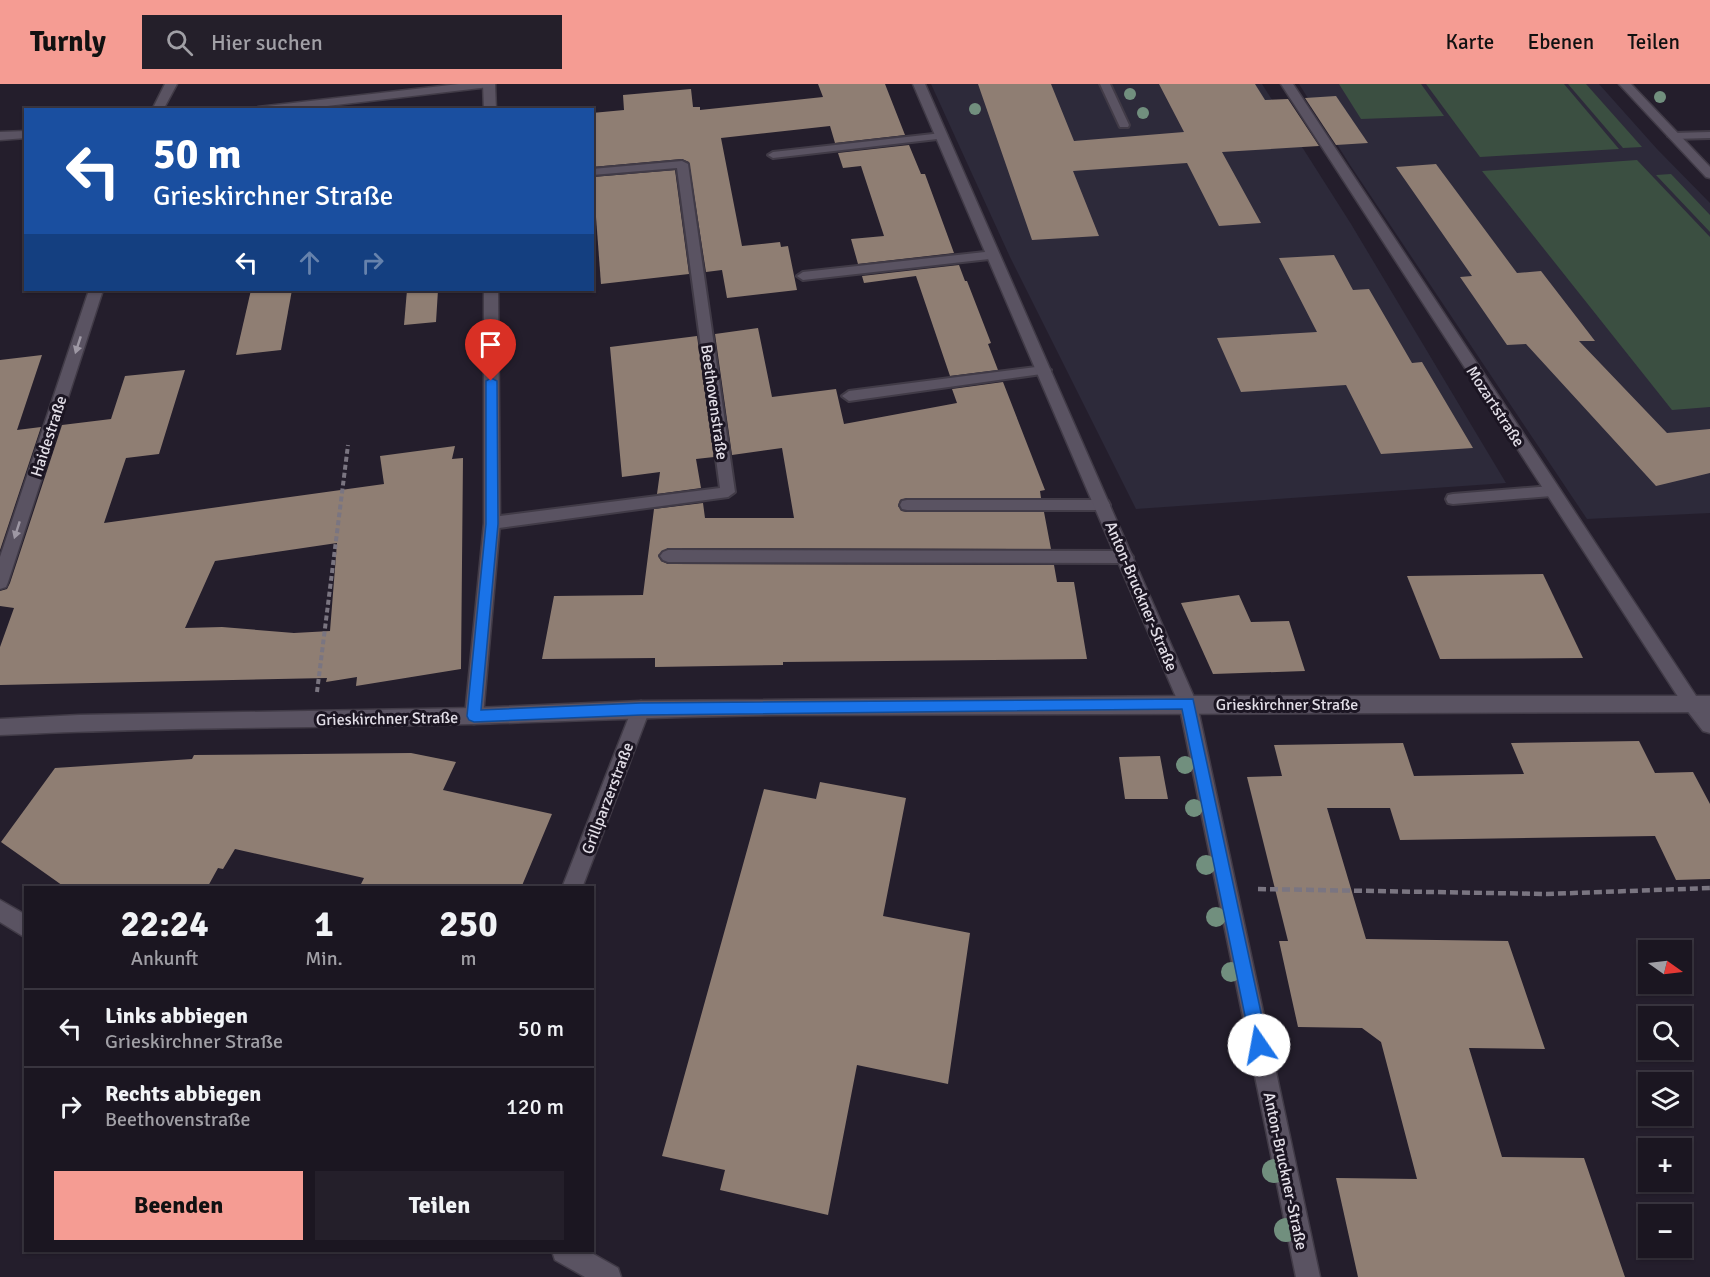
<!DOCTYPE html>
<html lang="de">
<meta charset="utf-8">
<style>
body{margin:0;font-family:Signika,sans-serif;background:#241f2a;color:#f1f3f6;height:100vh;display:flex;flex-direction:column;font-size:22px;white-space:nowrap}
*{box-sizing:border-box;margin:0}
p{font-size:20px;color:#a09fa5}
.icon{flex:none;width:33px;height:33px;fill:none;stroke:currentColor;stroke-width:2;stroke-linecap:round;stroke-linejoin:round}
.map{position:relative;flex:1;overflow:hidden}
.panel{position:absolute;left:24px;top:802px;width:570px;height:366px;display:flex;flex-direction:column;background:#1b1621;border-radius:0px;box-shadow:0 2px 4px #0004,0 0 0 2px #39353f}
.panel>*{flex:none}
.hud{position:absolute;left:24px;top:24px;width:570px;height:183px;border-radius:0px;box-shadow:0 2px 4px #0004,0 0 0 2px #39353f;background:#1a4fa0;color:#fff;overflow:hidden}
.needle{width:39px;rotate:104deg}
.buttons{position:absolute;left:1638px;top:856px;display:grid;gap:12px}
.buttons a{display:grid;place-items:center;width:54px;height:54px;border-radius:0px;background:#1b1621;box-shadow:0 2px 4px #0004,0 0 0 2px #39353f;font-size:30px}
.pin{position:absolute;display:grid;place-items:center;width:51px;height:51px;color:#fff;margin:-62px -26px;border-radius:50% 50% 50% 0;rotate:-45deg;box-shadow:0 0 6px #0007}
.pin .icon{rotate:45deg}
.me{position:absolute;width:66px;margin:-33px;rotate:348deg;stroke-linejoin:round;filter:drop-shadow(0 0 4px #0008)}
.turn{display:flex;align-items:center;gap:21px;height:126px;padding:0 30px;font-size:27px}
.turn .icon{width:78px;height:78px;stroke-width:2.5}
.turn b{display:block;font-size:42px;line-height:51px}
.lanes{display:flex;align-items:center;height:57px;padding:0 30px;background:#0003;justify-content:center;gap:30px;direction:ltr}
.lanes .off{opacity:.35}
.eta{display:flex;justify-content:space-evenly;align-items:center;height:102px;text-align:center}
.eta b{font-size:36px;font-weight:700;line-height:42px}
.primary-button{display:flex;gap:12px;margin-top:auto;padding:12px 30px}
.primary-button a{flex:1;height:69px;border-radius:0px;background:#f59c93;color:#111;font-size:24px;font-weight:700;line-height:69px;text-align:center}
.primary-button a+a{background:#241f2a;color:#f1f3f6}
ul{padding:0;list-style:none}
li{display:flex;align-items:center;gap:18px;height:78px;padding:0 30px;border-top:2px solid #39353f}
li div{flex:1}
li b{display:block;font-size:22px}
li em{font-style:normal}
header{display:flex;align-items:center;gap:36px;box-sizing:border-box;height:84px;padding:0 30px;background:#f59c93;color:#111}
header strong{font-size:28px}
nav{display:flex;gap:33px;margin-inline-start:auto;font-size:21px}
.search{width:420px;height:54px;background:#241f2a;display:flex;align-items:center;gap:15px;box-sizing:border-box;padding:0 21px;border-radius:0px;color:#a09fa5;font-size:22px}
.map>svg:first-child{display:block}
.education{fill:#2d2a3a}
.green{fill:#3b4f41}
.building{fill:#8f7e73;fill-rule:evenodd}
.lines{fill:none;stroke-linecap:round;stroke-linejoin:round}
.service-casing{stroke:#413b47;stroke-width:4}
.minor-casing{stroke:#413b47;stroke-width:3}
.tertiary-casing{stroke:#413b47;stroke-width:3}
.secondary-casing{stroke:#413b47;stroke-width:3}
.path-far1{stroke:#7a7581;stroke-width:4;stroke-dasharray:5 3;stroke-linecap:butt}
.path{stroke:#7a7581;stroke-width:4.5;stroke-dasharray:8 4;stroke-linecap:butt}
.service{fill:#5a5362;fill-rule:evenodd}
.minor{fill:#5a5362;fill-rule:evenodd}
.tertiary{fill:#5a5362;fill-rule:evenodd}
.secondary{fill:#5a5362;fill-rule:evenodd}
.tree{fill:#718f7e}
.oneway{fill:#9e98a4}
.route{fill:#1a73e8;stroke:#114b97;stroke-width:1.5}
.labels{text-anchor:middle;stroke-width:6;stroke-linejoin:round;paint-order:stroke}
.street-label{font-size:16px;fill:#e2dee7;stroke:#1b1522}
</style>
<header>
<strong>Turnly</strong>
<div class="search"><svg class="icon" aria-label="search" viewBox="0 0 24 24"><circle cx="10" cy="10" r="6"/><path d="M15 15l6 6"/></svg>Hier suchen</div>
<nav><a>Karte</a><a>Ebenen</a><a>Teilen</a></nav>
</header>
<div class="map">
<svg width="1710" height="1193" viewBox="0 0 1710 1193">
<rect width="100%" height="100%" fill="#241e2c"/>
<g class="education">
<polygon points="931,0 1262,0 1351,140 1506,399 1136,425 1010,173"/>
<polygon points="1299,0 1599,0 1657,65 1710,119 1710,429 1587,435 1350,81"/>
</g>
<g class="green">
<polygon points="1339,0 1421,0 1444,32 1361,35"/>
<polygon points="1426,0 1564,0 1619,65 1480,73"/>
<polygon points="1568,0 1586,0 1642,63 1623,64"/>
<polygon points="1637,76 1710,153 1710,323 1672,326 1482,87"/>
<polygon points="1671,90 1710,131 1710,148 1656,91"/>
</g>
<g class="building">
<polygon points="818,0 885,0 905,51 835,59 830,42 721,54 742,162 780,158 781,163 788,162 797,206 727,214 722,186 706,188 689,78 682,75 592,83 592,29 624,26 623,11 691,5 693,23 700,23 700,26 823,13"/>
<polygon points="978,0 1051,0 1074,57 1184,48 1159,0 1255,0 1265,16 1288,15 1319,62 1222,68 1261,139 1219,142 1187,79 1073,87 1099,152 1032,156"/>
<polygon points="1336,12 1368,59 1336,61 1305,14"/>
<polygon points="909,61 921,90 925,90 954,169 858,180 851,155 884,152 861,82 843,84 838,69"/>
<polygon points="1436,80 1517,189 1541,187 1595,257 1579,257 1667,349 1710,345 1710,389 1656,402 1526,260 1507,261 1460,193 1472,192 1396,83"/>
<polygon points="675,86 689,190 601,200 593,93"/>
<polygon points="1334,171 1353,206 1369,205 1412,279 1422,278 1473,364 1381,370 1346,301 1241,308 1217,254 1317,248 1279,174"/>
<polygon points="959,181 965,197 967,197 991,259 988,260 998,286 950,292 916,192 864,199 862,192"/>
<polygon points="251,206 292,206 281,266 236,271"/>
<polygon points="407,206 438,206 436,238 404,241"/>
<polygon points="758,244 772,313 836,305 844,340 957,319 952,305 1003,298 1045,406 1040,407 1041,414 907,414 900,416 898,422 902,427 907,428 1044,428 1051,465 668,464 658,471 661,477 668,480 1054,481 1057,498 1074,498 1087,575 783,578 783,581 655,583 655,574 542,575 554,512 643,511 654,425 703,419 705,434 794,434 782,364 732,371 715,250"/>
<polygon points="697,252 714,373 696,375 701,404 657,410 660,388 622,393 610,263"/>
<polygon points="42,271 17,346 41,343 0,466 0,276"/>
<path d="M 185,286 L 159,370 L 126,374 L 104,439 L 384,400 L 380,372 L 455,362 L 452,375 L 463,374 L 461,585 L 356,602 L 357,593 L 326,598 L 327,594 L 0,601 L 0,563 L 14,524 L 0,522 L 0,507 L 7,505 L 10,499 L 62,341 L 111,335 L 125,292 ZM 337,459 L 330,547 L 294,549 L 222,543 L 185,544 L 215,477 Z"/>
<polygon points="1543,490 1583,574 1440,575 1407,492"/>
<polygon points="1239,511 1251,538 1289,537 1305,587 1213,590 1181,519"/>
<polygon points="1639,657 1655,689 1693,688 1710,720 1710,795 1676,796 1655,752 1400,756 1390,724 1327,724 1366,855 1508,857 1545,965 1469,964 1502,1073 1584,1074 1625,1193 1358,1193 1336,1094 1417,1095 1381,958 1362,944 1298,943 1279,857 1288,857 1247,693 1282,692 1274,661 1403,659 1414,692 1524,690 1511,659"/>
<polygon points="411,669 456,678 443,706 552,730 521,804 359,804 364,794 235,765 223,785 218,784 207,804 66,804 1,758 55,684 192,675 194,671"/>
<polygon points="1160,672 1168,715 1125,715 1119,673"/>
<polygon points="820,698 906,714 883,832 970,849 948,1000 857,981 828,1131 720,1106 725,1086 662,1072 764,705 816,715"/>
</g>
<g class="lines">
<defs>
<g id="service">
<polygon points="1100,0 1110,0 1129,41 1128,43 1120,43 1119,41"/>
<polygon points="1710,48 1710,54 1673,55 1668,52 1673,49"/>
<polygon points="942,49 947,52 946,54 773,74 768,71 773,68"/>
<polygon points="682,77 688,80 735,408 728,413 492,445 487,443 485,439 487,435 492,433 720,404 677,84 592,91 592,85"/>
<polygon points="994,167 998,168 998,174 803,196 797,192 803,188"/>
<polygon points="1044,282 1051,286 1049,289 849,317 842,312 849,307"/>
<polygon points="1551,402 1558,407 1551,412 1453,420 1448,419 1446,415 1448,411 1453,410"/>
<polygon points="907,416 1103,416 1108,417 1110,421 1108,425 1103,426 907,426 902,425 900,421 902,417"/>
<polygon points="668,466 1125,467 1130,469 1133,473 1130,477 1125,479 668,478 663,476 660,472 663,468"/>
</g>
<g id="minor">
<polygon points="165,0 177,0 163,26 152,26"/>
<polygon points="483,0 495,0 496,26 484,26"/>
<polygon points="913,0 925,0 1197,620 1320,1193 1296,1193 1179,620"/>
<polygon points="1281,0 1293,0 1698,615 1710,628 1710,649 1703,647 1686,625"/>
<polygon points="1619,0 1631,0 1710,83 1710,94 1706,93"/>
<polygon points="89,206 103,206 8,498 6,503 0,505 0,473"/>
<polygon points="484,206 498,206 500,439 483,632 481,638 474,640 467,638 465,632 484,439"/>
<polygon points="641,617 647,619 650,625 582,804 562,804 632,625 635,619"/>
<polygon points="0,816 26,831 26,854 0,838"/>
<polygon points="552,1167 588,1167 618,1184 621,1193 585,1193 555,1176"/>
</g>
<g id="tertiary">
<polygon points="459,0 495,0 489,3 293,26 253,26 258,23"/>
<polygon points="26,47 26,54 0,56 0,48"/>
</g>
<path id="secondary" d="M 1188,612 L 1710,612 L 1710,628 L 782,631 C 679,632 576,637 473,640 C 315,644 157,643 0,651 L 0,635 L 79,631 L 474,624 L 641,617 Z"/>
</defs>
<use href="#service" class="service-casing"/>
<use href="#minor" class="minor-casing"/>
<use href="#tertiary" class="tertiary-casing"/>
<use href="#secondary" class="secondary-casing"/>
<polyline class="path-far1" points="317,608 348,361"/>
<polyline class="path" points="1258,805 1547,810 1710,804"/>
<use href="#service" class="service"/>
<use href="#minor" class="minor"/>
<use href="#tertiary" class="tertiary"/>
<use href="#secondary" class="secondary"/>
</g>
<g class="tree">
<circle cx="1130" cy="10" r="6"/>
<circle cx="1660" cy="13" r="6"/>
<circle cx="975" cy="25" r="6"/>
<circle cx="1143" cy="29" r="6"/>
<circle cx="1185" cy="681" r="9"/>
<circle cx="1194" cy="724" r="9"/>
<circle cx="1206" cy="781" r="10"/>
<circle cx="1216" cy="833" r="10"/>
<circle cx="1231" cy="888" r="10"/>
<circle cx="1244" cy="952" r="10"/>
<circle cx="1274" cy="1087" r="12"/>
<circle cx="1286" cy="1146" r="12"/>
</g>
<defs><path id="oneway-solid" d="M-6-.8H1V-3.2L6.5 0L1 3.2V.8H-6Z" transform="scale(1.5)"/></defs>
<g class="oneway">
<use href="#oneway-solid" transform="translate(78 261) rotate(108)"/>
<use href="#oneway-solid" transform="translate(17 446) rotate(108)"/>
</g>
<polygon class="route" points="491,294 497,297 498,440 481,626 641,619 1193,615 1268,961 1265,967 1259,970 1253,967 1251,961 1182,625 641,631 474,638 469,636 467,632 486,440 486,297"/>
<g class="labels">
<g class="street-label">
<text transform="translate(715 318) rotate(82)" y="6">Beethovenstraße</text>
<text transform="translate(1496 322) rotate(57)" y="6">Mozartstraße</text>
<text transform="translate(48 352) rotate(-72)" y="6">Haidestraße</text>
<text transform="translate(1142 512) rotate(67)" y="6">Anton-Bruckner-Straße</text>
<text x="1287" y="626">Grieskirchner Straße</text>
<text transform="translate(387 634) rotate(-1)" y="6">Grieskirchner Straße</text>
<text transform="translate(607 714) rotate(-69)" y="6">Grillparzerstraße</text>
<text transform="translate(1286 1087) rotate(78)" y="6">Anton-Bruckner-Straße</text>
</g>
</g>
</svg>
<div class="buttons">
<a><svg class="needle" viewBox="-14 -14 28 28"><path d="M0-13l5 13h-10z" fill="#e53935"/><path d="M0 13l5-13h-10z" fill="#a09fa5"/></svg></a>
<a><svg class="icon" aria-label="search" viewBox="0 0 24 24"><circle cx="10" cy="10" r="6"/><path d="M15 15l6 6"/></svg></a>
<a><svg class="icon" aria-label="layers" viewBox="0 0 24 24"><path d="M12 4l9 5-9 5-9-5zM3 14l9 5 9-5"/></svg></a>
<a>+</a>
<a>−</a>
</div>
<div class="pin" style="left:491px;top:297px;background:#d93025"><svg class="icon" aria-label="arrive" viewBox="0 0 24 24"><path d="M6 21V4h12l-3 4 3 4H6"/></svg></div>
<svg class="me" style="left:1259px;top:961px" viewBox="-20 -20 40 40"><circle r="19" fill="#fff"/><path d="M0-13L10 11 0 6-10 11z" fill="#1a73e8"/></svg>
<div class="hud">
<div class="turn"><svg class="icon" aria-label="left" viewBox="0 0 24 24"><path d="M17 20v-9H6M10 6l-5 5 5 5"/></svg><div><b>50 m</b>Grieskirchner Straße</div></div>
<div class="lanes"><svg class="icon" aria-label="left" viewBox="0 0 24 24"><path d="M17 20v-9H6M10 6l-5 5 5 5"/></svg><svg class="icon off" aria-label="ahead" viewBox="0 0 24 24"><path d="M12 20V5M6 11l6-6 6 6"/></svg><svg class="icon off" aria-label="right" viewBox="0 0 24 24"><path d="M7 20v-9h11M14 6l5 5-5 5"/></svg></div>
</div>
<section class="panel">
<div class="eta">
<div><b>22:24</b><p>Ankunft</p></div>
<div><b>1</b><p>Min.</p></div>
<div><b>250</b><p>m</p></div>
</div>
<ul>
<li><svg class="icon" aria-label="left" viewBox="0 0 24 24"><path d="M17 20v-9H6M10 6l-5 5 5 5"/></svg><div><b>Links abbiegen</b><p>Grieskirchner Straße</p></div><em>50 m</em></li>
<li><svg class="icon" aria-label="right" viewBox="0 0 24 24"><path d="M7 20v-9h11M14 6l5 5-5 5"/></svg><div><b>Rechts abbiegen</b><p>Beethovenstraße</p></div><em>120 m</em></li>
</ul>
<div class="primary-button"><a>Beenden</a><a>Teilen</a></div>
</section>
</div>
